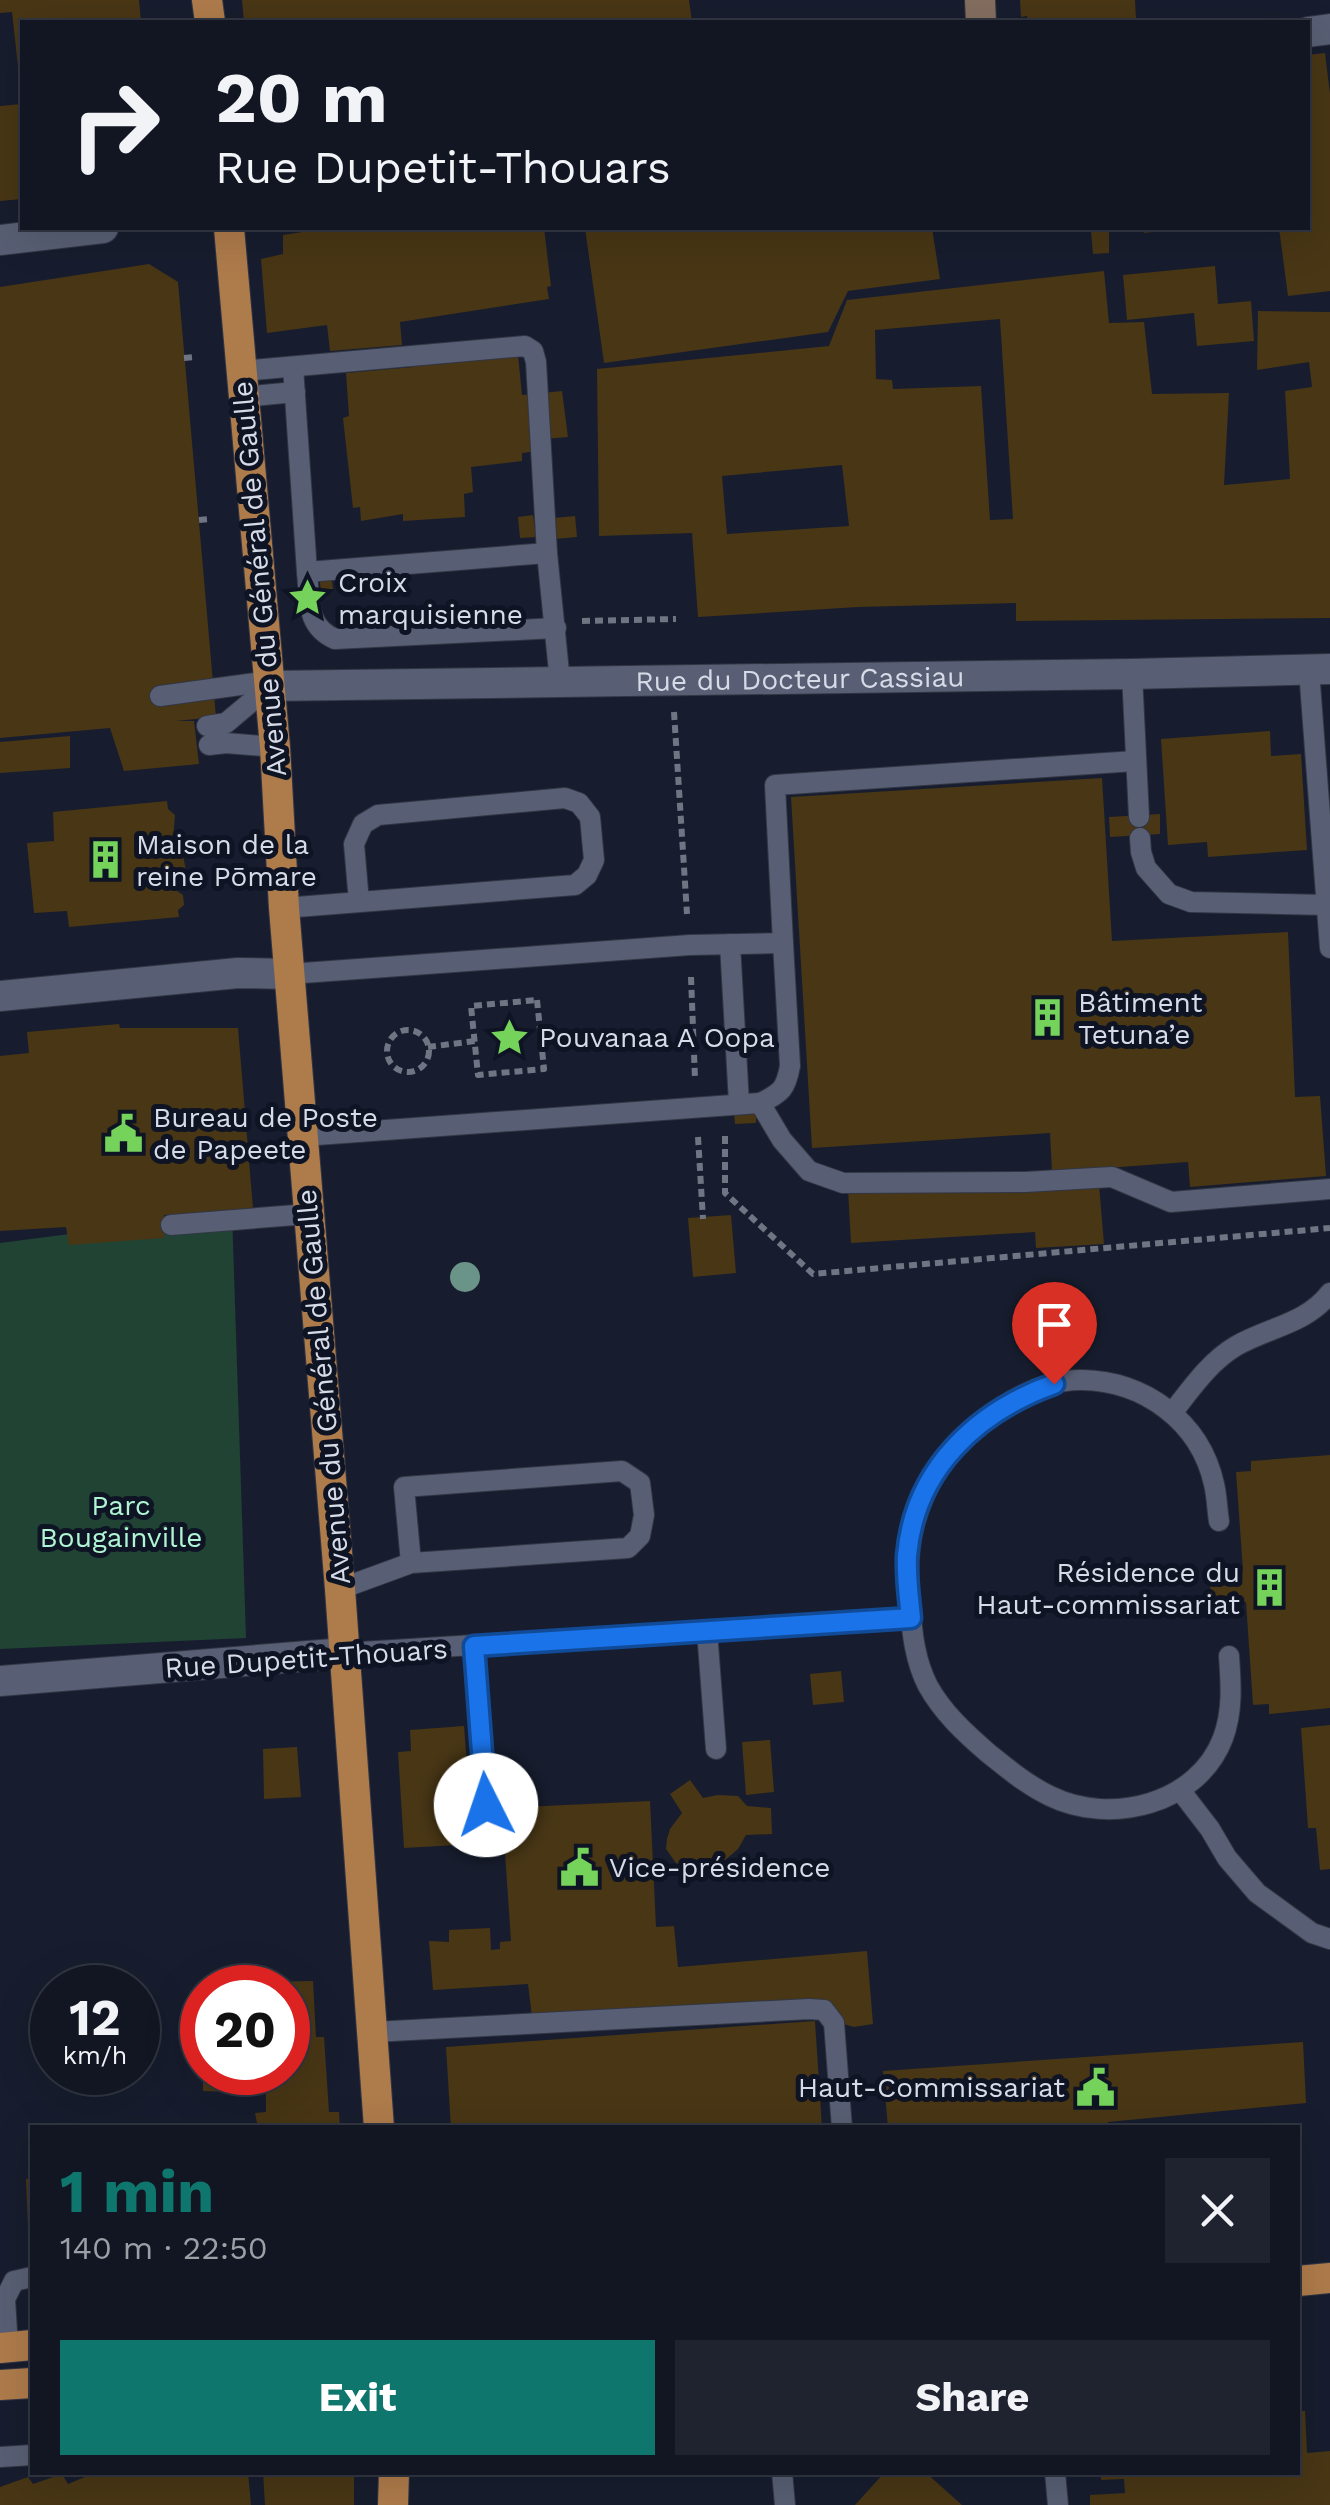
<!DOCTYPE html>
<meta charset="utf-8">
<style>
body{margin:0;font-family:"Work Sans",sans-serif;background:#1e232f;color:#f1f3f6;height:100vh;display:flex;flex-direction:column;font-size:38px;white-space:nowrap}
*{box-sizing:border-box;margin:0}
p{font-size:32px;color:#9c9fa5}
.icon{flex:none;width:55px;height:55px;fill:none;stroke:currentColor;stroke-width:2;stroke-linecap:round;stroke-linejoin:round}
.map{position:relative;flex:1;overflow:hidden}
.details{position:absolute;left:30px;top:2125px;width:1270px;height:350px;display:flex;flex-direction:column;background:#111622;border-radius:0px;box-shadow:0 10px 40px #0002,0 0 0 2px #303540}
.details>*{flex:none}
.top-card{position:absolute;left:20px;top:20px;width:1290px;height:210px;border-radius:0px;box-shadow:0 10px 40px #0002,0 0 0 2px #303540;background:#111622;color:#f1f3f6;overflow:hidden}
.speed{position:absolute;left:30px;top:1965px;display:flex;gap:20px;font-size:50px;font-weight:700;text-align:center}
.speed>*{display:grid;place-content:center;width:130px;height:130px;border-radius:50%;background:#111622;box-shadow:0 10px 40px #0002,0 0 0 2px #303540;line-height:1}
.speed small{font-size:25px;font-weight:400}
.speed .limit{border:15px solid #d22;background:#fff;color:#111}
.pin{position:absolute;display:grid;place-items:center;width:85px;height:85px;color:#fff;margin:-102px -42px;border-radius:50% 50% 50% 0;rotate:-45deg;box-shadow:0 0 10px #0007}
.pin .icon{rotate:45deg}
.me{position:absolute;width:110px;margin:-55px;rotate:356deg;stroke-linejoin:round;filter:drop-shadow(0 0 8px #0008)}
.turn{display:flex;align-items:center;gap:35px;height:210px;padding:0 30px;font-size:45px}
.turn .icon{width:130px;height:130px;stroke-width:2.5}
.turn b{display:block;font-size:70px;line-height:85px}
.round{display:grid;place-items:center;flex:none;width:105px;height:105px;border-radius:0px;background:#1e232f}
.head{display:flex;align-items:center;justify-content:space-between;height:170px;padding:0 30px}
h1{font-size:60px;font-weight:700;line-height:75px;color:#0f766e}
.action{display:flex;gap:20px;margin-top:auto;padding:20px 30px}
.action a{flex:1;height:115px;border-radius:0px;background:#0f766e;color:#fff;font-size:40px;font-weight:700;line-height:115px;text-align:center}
.action a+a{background:#1e232f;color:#f1f3f6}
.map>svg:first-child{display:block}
.green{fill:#204334}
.building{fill:#483615;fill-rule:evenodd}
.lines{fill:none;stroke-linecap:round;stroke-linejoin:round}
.lane-casing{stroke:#323644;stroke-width:22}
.street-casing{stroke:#323644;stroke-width:32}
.secondary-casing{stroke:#323644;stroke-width:32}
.primary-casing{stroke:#323644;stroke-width:32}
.path{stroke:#707584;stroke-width:6;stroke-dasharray:8 5;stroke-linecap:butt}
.lane{stroke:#585f74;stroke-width:20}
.street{stroke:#585f74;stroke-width:30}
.secondary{stroke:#836d5f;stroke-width:30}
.primary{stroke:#ae7b4b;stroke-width:30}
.tree{fill:#6b9489}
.route-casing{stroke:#114b97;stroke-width:25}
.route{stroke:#1a73e8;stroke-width:18}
.labels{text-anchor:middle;stroke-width:10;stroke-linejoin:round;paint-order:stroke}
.street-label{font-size:28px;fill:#d7dbe7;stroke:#0e1424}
.poi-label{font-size:28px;fill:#d7dbe7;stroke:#0e1424;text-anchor:start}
.park-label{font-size:28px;fill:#b0f5d3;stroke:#0e1424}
</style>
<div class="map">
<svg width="1330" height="2505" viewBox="0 0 1330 2505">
<rect width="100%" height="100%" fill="#171d2e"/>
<polygon class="green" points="232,1213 246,1638 0,1649 0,1243"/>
<g class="building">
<polygon points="0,0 139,0 141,22 22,22 22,83 20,84 12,12 0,13"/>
<polygon points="242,0 689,0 692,22 244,22"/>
<polygon points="1020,0 1135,0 1136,19 1101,22 1028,22 1027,16 1021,17"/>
<polygon points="1325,53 1330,94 1330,291 1288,296 1279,228 1308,228 1308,55"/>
<polygon points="22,104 22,199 0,201 0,106"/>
<polygon points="328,228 544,228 551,286 547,287 549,299 400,322 402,345 330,351 327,325 267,333 261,259 283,254 283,235"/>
<polygon points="585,228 932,228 940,279 848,291 828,332 604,363"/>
<polygon points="1143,228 1169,228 1169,230 1144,233"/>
<polygon points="1109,230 1109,253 1093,254 1091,231"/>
<polygon points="149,264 178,282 216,717 176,721 194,721 199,764 124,771 110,728 0,738 0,287"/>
<polygon points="1215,266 1218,304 1251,301 1254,341 1197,346 1194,313 1127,320 1123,275"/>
<path d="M 1104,271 L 1109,323 L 1144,322 L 1152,394 L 1229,393 L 1224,485 L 1290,479 L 1285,391 L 1312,387 L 1309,362 L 1257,370 L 1258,311 L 1330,312 L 1330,618 L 1016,621 L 1016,603 L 858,607 L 698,617 L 692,533 L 599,536 L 597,369 L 829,346 L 847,300 ZM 1000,319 L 1013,519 L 990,520 L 981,386 L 893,389 L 892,380 L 876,379 L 875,330 ZM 842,465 L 849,526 L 727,534 L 722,476 Z"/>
<polygon points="430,346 433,365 518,355 522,395 562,391 568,437 545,439 546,450 522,453 522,461 471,467 473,492 464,494 465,517 403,521 403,514 361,521 360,507 353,508 343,418 349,416 346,373 413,367 412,350"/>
<polygon points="533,515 536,537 520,538 518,517"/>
<polygon points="575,516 577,537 544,540 543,519"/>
<polygon points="330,567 333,589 321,591 318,569"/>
<polygon points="1270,731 1271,756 1301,754 1307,850 1208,857 1207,842 1168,845 1161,739"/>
<polygon points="70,736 70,768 0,773 0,742"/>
<polygon points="1102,778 1112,941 1288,932 1295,1097 1320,1096 1326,1176 1190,1187 1188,1162 1052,1172 1050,1133 812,1148 791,797"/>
<polygon points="167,801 168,809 175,815 173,840 180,840 187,876 176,878 177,891 183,895 184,905 178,910 179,917 69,927 67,911 34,913 27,843 54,841 53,812"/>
<polygon points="1160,814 1160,834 1110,837 1109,817"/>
<polygon points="119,1024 120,1028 238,1028 253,1209 164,1215 164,1238 69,1245 66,1227 0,1231 0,1056 29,1053 27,1032"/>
<polygon points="756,1101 756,1123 735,1124 733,1103"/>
<polygon points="1099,1185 1104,1244 1036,1248 1035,1232 851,1243 848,1189"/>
<polygon points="731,1215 736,1273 693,1277 688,1218"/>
<polygon points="1330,1455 1330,1708 1269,1714 1269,1704 1253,1705 1246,1602 1212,1605 1209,1573 1243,1571 1236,1472 1251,1471 1251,1461"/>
<polygon points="841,1671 844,1702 813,1705 810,1674"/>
<polygon points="1330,1725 1330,1869 1320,1870 1316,1828 1308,1828 1301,1728"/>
<polygon points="464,1726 473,1844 404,1848 398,1752 411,1751 410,1730"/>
<polygon points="770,1740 774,1792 746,1795 742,1742"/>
<polygon points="297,1747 301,1797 264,1799 263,1749"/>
<polygon points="690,1780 703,1798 718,1795 738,1796 747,1806 771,1808 772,1834 746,1835 738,1849 724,1861 709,1868 697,1871 685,1869 676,1863 666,1849 667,1839 670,1829 682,1813 670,1794"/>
<polygon points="650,1801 656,1927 674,1926 678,1967 867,1951 873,2024 854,2027 843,2024 831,2014 830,2001 532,2017 528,1984 433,1990 429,1941 449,1942 449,1930 490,1928 491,1950 500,1949 500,1942 511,1941 502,1808"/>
<polygon points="313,1981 316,2037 324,2037 329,2112 339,2112 340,2128 258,2128 255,2113 266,2112 266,2093 203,2091 203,2072 288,2072 288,1988 252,1988 252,1982"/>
<polygon points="815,2021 822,2128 451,2128 446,2047"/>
<polygon points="1303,2042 1306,2103 1108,2122 1109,2128 1076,2128 1076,2124 888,2128 883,2071"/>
<polygon points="26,2179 32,2179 32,2251 29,2251"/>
<polygon points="1298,2411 1305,2411 1307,2453 1330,2451 1330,2505 1090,2505 1090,2495 1125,2493 1124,2479 1101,2480 1101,2472 1298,2472"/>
<polygon points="97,2472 248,2472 251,2505 0,2505 0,2487 28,2477 33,2484 62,2474 68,2484"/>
<polygon points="263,2472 354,2472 354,2505 265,2505"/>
<polygon points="885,2472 925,2472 962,2505 855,2505"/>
</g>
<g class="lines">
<defs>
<g id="lane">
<polyline points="293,367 307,572 547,553"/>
<polyline points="241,371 525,346 533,351 536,362 547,553 560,682"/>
<polyline points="242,397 295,392"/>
<path d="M 307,572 C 310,601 306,626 335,639 L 556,628"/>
<polyline points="1309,670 1330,948"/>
<polyline points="1132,674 1139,817"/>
<polyline points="160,696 269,681"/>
<polyline points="207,726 226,723 270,686"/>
<polyline points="209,745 226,743 275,747"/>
<polyline points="1140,838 1141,852 1146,868 1169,894 1191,902 1327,905"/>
<polyline points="284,908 575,885 587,875 594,860 590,817 579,803 565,798 378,815 363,824 354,844 359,902"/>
<polyline points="730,944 739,1103"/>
<polyline points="289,974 690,945 783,943 775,785 1135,761"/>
<path d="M 760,1103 C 782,1093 786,1088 790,1066 L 783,943"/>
<polyline points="303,1136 760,1103 782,1140 809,1171 843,1183 1025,1182 1112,1177 1171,1202 1330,1189"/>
<polyline points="171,1225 308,1214"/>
<path d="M 1172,1413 C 1191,1389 1209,1362 1236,1346 C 1269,1327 1306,1324 1330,1293"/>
<path d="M 1219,1521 C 1217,1509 1217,1496 1214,1484 C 1200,1421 1144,1381 1082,1380 C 1030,1379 965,1425 939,1468 C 911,1513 905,1553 910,1605 C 912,1633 915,1661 928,1686 C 943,1713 965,1733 988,1753 C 1008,1769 1027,1785 1050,1796 C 1111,1826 1198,1804 1223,1738 C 1233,1711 1231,1684 1229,1656"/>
<polyline points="340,1589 411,1563 628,1548 640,1536 644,1515 640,1483 622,1471 404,1487 411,1563"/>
<polyline points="707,1631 716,1749"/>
<polyline points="474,1646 489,1844"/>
<polyline points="345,1653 911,1618"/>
<polyline points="1180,1790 1210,1829 1227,1858 1257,1893 1312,1933 1330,1939"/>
<polyline points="373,2032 809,2009 824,2010 834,2023 842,2128"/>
<polyline points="8,2347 5,2299 14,2281 32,2277"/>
<polyline points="0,2457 32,2455"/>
<polyline points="782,2472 785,2505"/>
<polyline points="1055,2472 1058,2505"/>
</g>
<g id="street">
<polyline points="1308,32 1330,29"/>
<polyline points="0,240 103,228"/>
<path id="s1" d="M 270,686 L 1132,674 L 1330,669"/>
<polyline points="0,996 238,973 289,974"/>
<polyline points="0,1681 345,1653"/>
</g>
<polyline id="secondary" points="980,0 981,22"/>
<g id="primary">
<polyline points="207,0 210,22"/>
<polyline points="229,228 275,747 284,908 340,1589 379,2128"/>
<polyline points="1298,2281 1330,2278"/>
<polyline points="0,2348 32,2345"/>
<polyline points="0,2385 32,2383"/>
<polyline points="393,2505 394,2472"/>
</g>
</defs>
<use href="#lane" class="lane-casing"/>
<use href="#street" class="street-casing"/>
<use href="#secondary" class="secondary-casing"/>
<use href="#primary" class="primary-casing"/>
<g class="path">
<polyline points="184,358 195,357"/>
<polyline points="199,520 210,519"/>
<polyline points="582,621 676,619"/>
<polyline points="674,712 687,914"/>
<polyline points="691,977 695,1079"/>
<polygon points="537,1000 544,1069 478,1075 471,1006"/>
<circle cx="408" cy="1051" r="21"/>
<polyline points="428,1047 475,1041"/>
<polyline points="725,1136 725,1193 813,1274 1330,1228"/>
<polyline points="698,1137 703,1219"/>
</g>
<use href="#lane" class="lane"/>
<use href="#street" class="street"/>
<use href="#secondary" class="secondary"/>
<use href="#primary" class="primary"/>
</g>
<circle class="tree" cx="465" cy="1277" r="15"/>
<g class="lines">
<defs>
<path id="route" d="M 486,1805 L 474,1646 L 911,1618 C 909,1598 906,1577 907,1556 C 914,1470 976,1412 1054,1384"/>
</defs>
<use href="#route" class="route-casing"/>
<use href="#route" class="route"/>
</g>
<defs>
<symbol id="sight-bare" viewBox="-9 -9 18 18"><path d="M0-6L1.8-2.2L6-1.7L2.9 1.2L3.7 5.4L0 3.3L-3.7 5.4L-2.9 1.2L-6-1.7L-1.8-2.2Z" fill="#75d25b" stroke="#0e1424" stroke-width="2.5" paint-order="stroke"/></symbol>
<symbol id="building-bare" viewBox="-9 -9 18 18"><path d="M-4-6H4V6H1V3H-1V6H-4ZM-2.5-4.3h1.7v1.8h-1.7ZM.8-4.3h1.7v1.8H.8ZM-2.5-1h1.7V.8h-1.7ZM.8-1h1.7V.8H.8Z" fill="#75d25b" stroke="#0e1424" stroke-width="2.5" paint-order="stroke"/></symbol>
<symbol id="civic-bare" viewBox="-9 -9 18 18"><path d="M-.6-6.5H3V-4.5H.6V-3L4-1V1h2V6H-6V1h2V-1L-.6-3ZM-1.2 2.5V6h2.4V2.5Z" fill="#75d25b" stroke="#0e1424" stroke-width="2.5" paint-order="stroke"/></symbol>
</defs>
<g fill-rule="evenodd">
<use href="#sight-bare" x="280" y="570" width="55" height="55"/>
<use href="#building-bare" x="78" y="832" width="55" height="55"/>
<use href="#building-bare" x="1020" y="990" width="55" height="55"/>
<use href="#sight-bare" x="482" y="1010" width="55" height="55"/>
<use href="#civic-bare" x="96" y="1106" width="55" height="55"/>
<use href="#building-bare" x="1242" y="1560" width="55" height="55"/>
<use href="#civic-bare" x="552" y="1840" width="55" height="55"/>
<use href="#civic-bare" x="1068" y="2060" width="55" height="55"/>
</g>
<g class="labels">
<g class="street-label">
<text transform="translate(259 579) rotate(-95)" y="10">Avenue du Général de Gaulle</text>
<text dy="10" stroke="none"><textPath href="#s1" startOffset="530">Rue du Docteur Cassiau</textPath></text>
<text transform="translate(323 1387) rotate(-95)" y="10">Avenue du Général de Gaulle</text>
<text transform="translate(306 1658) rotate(-4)" y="10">Rue Dupetit-Thouars</text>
</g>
<g class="poi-label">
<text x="338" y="592">Croix<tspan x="338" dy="32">marquisienne</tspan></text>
<text x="136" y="854">Maison de la<tspan x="136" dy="32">reine Pōmare</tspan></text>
<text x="1078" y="1012">Bâtiment<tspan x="1078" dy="32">Tetuna’e</tspan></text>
<text x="539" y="1047">Pouvanaa A Oopa</text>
<text x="153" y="1127">Bureau de Poste<tspan x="153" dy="32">de Papeete</tspan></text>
<text x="1240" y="1582" text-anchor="end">Résidence du<tspan x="1240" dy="32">Haut-commissariat</tspan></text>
<text x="609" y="1877">Vice-présidence</text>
<text x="1065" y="2097" text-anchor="end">Haut-Commissariat</text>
</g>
<g class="park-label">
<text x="121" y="1515">Parc<tspan x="121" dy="32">Bougainville</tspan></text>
</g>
</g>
</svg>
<div class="speed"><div>12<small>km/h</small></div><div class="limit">20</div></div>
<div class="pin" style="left:1054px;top:1384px;background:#d93025"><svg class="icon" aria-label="arrive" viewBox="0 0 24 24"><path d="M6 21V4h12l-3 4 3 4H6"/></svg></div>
<svg class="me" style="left:486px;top:1805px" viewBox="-20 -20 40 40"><circle r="19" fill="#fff"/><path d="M0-13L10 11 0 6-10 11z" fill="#1a73e8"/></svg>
<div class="top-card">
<div class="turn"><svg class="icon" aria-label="right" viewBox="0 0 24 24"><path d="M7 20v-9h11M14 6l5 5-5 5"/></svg><div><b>20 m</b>Rue Dupetit-Thouars</div></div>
</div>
<section class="details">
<div class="head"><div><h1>1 min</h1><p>140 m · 22:50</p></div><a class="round"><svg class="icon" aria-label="close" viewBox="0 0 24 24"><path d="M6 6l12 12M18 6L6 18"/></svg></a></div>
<div class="action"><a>Exit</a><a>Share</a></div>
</section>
</div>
